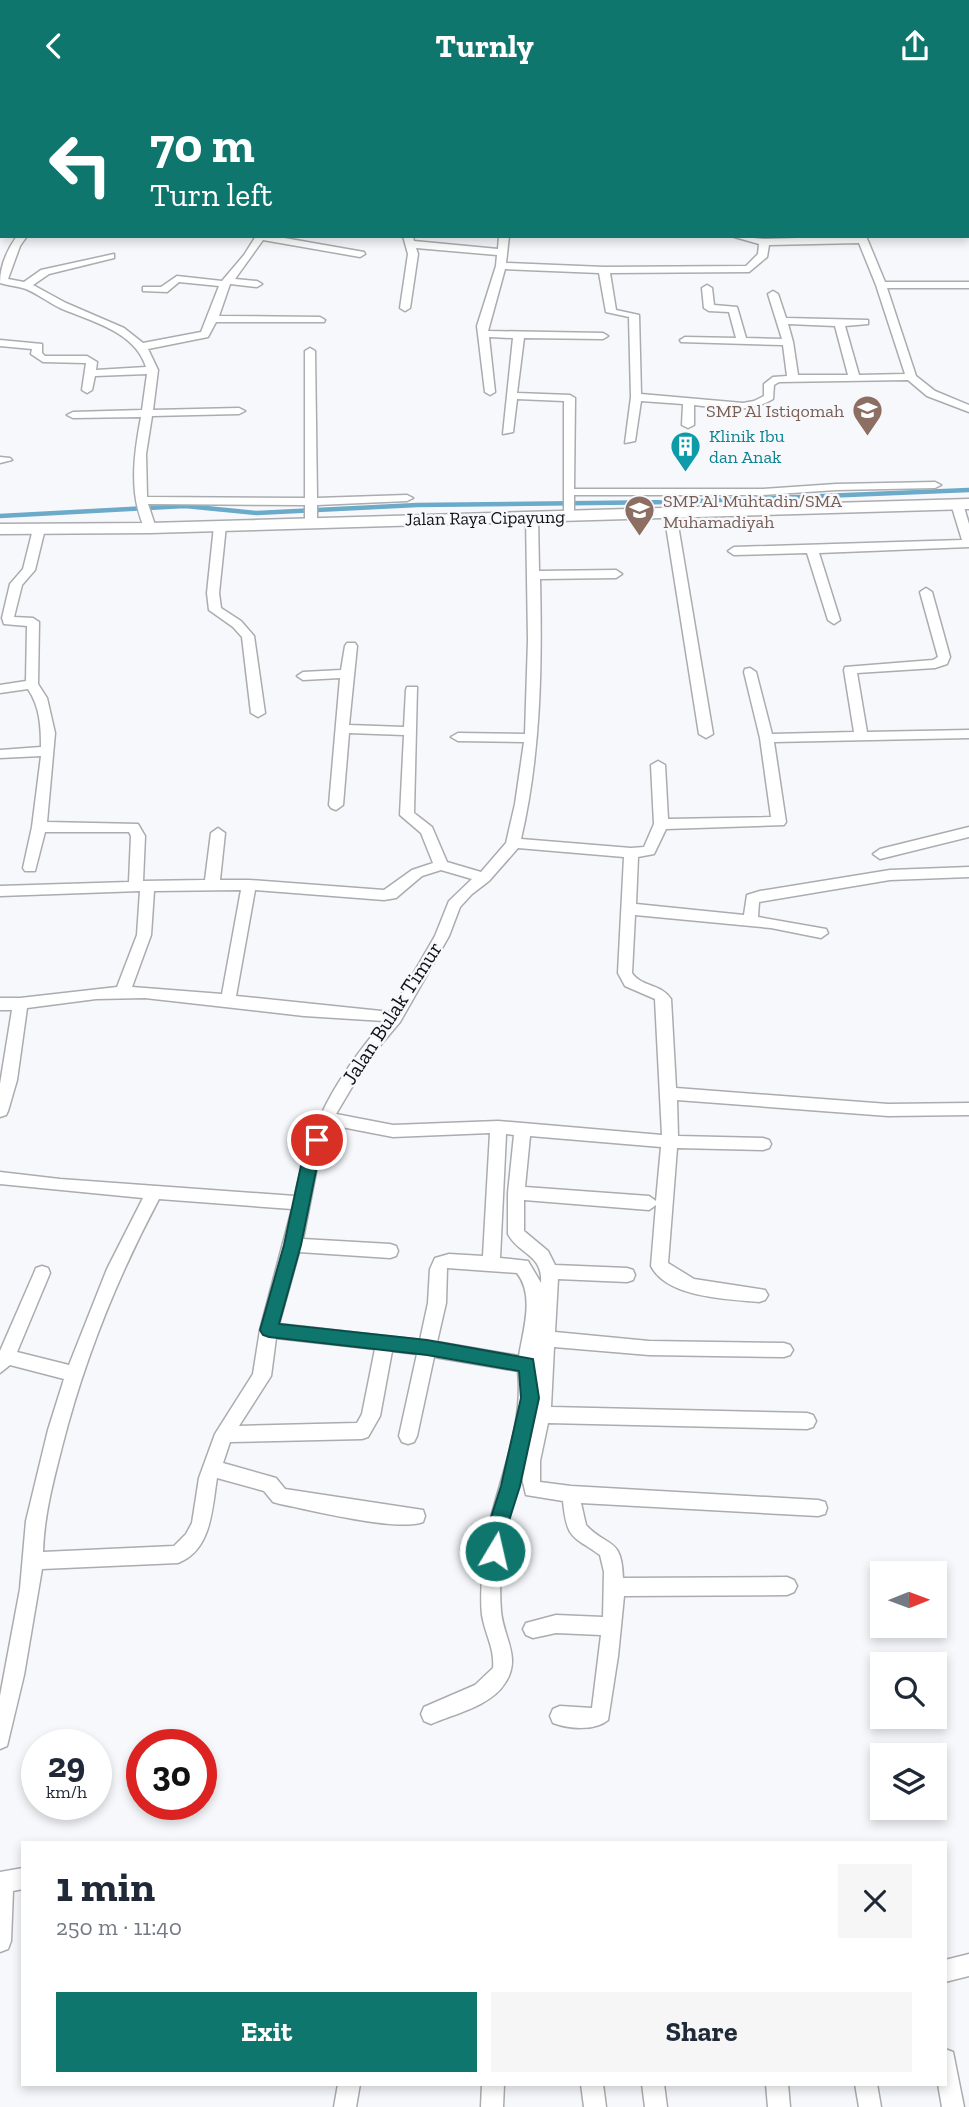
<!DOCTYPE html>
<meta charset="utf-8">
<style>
body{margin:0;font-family:"Zilla Slab",serif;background:#f6f6f7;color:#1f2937;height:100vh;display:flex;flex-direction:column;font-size:26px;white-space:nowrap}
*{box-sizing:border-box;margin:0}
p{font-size:23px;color:#747a83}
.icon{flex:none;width:38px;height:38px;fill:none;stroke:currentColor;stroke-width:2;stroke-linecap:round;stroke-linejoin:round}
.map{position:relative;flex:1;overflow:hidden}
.panel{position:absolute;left:21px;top:1750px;width:926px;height:245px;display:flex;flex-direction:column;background:#fff;border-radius:0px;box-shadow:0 4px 10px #0003}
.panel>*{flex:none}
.guide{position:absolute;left:0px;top:0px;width:970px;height:147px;box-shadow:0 4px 10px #0003;background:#0f766e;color:#fff;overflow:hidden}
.needle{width:46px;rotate:89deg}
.tools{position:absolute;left:870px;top:1470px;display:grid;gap:14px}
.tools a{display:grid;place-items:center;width:77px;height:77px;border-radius:0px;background:#fff;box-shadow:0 4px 10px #0003;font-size:35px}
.speed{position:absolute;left:21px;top:1638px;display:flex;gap:14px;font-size:35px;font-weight:700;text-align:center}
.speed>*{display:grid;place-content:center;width:91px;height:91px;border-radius:50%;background:#fff;box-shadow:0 4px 10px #0003;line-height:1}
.speed small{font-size:18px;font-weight:400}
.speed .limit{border:10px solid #d22;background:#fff;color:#111}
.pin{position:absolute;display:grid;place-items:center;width:60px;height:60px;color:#fff;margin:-30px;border:4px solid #fff;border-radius:50%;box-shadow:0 2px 7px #0007}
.me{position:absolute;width:77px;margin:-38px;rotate:9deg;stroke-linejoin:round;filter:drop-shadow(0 0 5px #0008)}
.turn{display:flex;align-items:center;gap:24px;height:147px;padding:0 35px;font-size:32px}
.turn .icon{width:91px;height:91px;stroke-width:2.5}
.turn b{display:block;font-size:49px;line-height:60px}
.round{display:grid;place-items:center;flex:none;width:74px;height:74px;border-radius:0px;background:#f6f6f7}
.summary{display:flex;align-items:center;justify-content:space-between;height:119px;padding:0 35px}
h1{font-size:42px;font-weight:700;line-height:52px}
.cta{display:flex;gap:14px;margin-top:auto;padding:14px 35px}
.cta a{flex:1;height:80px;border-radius:0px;background:#0f766e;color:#fff;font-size:28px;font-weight:700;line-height:80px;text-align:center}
.cta a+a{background:#f6f6f7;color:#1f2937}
header{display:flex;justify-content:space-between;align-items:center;height:91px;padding:0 35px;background:#0f766e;color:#fff;font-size:32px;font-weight:700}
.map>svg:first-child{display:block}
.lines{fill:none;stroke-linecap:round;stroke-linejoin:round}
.stream{stroke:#6baac9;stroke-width:4.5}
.street-casing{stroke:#aaacaf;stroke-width:3}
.secondary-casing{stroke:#aaacaf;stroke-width:3}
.street{fill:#fff;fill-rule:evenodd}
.secondary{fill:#fff;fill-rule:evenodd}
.route{fill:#0f766e;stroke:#0a4d48;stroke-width:2}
.labels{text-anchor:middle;stroke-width:5;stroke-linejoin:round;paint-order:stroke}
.far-education-label{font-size:18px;fill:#785e54;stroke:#f6f8fc;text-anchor:end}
.far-culture-label{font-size:18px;fill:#0d838f;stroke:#f6f8fc;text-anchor:start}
.far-street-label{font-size:18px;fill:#101112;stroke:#f6f8fc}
.street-label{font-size:21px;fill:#101112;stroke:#f6f8fc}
</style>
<header><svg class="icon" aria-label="back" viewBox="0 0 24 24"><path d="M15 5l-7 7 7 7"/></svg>Turnly<svg class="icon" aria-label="share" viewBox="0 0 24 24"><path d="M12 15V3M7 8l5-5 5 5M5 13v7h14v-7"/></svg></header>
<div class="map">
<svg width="969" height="2016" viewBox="0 0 969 2016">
<rect width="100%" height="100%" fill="#f6f8fc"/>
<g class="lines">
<polyline class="stream" points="0,425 185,415 257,422 417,414 674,411 969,399"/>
<defs>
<g id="street">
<polygon points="123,0 154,0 155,2 124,2"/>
<rect x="243" y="0" width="8" height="2"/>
<polygon points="258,0 305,0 257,2"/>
<polygon points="332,0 342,0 343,2 333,2"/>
<polygon points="738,0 748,0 749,2 739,2"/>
<polygon points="858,0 872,0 873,2 859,2"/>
<rect x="0" y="35" width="2" height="6"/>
<rect x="968" y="35" width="1" height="6"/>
<rect x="968" y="124" width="1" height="6"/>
<path d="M 17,145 L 27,145 L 20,155 L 8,188 L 24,191 L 41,179 L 114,163 L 114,167 L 49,183 L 33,194 L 66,212 L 124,237 L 143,252 L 201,241 L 219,195 L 179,191 L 167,201 L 143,200 L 143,196 L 161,196 L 177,185 L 222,190 L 244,164 L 256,145 L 273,145 L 364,161 L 365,163 L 360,166 L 263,149 L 235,188 L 257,190 L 262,193 L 257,196 L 230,193 L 219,225 L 320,226 L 325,229 L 324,231 L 216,231 L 208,246 L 148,258 L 158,279 L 153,319 L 239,317 L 245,320 L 239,323 L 152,325 L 146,363 L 147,406 L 305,407 L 305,260 L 310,257 L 315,260 L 317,407 L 407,404 L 413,407 L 407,410 L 317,414 L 317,432 L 311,436 L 305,432 L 305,414 L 148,413 L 156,437 L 150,441 L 146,440 C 128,405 134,363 141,326 L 73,327 L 67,324 L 73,321 L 142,319 L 147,283 L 95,285 L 92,299 L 87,302 L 82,299 L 86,272 L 43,271 L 31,263 L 32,258 L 0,255 L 0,249 L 42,253 L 42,262 L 45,265 L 87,265 L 97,271 L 96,279 L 146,276 C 135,240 90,230 60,217 C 48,211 38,203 26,198 C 18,195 9,195 0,192 C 0,175 7,159 17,145 Z"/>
<path d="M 403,145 L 413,145 L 414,150 L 498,158 L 499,145 L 509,145 L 506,172 L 604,176 L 746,175 L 758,163 L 759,153 L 731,145 L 764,148 L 866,145 L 885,191 L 969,191 L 969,197 L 887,197 L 916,285 L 935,300 L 969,314 L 969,321 L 927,305 L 908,289 L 779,291 L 774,294 L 773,308 C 748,323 722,317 694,314 L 694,334 L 688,337 L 682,334 L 683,313 L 641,310 L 635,350 L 625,352 L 631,306 L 629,226 L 606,221 L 599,182 L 505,178 L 488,240 L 603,242 L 608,245 L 603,248 L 524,247 L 517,302 L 570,304 L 575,307 L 574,398 L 763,398 L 836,393 L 935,391 L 941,394 L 935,397 L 836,399 L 763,404 L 574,404 L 574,425 L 572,427 L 564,427 L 564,310 L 517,308 L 513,341 L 503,343 L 513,247 L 489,246 L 495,301 L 490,304 L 485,301 L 477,235 L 496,175 L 497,164 L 416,157 L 418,163 L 410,217 L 405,220 L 400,217 L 408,163 ZM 859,152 L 876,194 L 905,283 L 859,284 L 845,235 L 868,233 L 868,229 L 786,227 L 778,203 L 773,200 L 768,203 L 782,248 L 746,247 L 737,216 L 714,214 L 712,197 L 707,194 L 702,197 L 704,217 L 709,220 L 729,221 L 736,247 L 685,246 L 680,249 L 681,251 L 783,254 L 787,285 L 773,286 L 764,293 L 764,305 L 754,310 L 743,312 L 641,303 L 639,224 L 616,219 L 610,182 L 749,181 L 767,166 L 769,154 ZM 788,233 L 835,235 L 848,284 L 798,284 L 793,251 Z"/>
<polygon points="0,366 10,367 12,369 0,372"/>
<polygon points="957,409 963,413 969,433 969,456 819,462 840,529 834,533 828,529 807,462 734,464 728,460 734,456 962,449 951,413"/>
<polygon points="670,418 676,422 713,643 706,647 699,643 664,422"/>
<path d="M 532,422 L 538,426 L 539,480 L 616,479 L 622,483 L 616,487 L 540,488 C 542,575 541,662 521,748 L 631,757 L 644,756 L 654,733 L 651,674 L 658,670 L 665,674 L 668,728 L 771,726 L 760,647 L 744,581 L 745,578 L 750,577 L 756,581 L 772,643 L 854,641 L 844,579 L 845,576 L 933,569 L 938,566 L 920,501 L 926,497 L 932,501 L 950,566 L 947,573 L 935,577 L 857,582 L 867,641 L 969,639 L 969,647 L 774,651 L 786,731 L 784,734 L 666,738 L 654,763 L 638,766 L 636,813 L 744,824 L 747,804 L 760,800 L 890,779 L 969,776 L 969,786 L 890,789 L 759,811 L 758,826 L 826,838 L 828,842 L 821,847 L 771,837 L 635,824 L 632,882 C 641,896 662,893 671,908 L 676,997 L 888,1013 L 969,1012 L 969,1024 L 888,1025 L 677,1009 L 678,1045 L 763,1047 L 769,1049 L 771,1053 L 769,1057 L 763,1059 L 677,1057 L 668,1172 L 694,1188 L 765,1199 L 768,1204 L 765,1209 L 759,1211 C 728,1208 667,1207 651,1175 L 656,1114 L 649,1119 L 524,1109 L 524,1140 L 548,1160 L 555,1174 L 627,1177 L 633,1179 L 635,1184 L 633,1189 L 627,1191 L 558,1188 L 555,1241 L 649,1250 L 784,1252 L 790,1254 L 793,1259 L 790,1264 L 784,1266 L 649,1264 L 554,1256 L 551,1316 L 807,1322 L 813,1324 L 816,1330 L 813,1336 L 807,1338 L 548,1332 L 540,1370 L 540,1391 L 571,1395 L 818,1409 L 825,1411 L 827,1417 L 825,1423 L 818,1425 L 581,1412 L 586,1434 C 607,1457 622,1445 623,1487 L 787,1486 L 794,1489 L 797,1495 L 794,1501 L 787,1504 L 624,1505 L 618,1565 L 608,1629 C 595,1640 569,1638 553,1632 L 550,1625 L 553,1618 L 560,1615 L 592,1617 L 601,1544 L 556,1542 L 533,1547 L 526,1544 L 523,1538 L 526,1532 L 556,1524 L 603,1526 L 604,1481 L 600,1464 C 572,1444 567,1449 563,1410 L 526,1404 L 521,1383 C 508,1428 497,1473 501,1520 C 503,1546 522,1567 505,1592 C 491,1615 454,1623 431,1633 L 424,1630 L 421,1623 L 424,1616 L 475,1594 L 493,1577 C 495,1558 485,1543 482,1524 C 480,1507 482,1488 483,1470 C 489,1406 525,1346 518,1280 L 434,1266 L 417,1345 L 414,1351 L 408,1353 L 402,1351 L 399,1345 L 417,1263 L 392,1260 L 380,1325 L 368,1346 L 362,1348 L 230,1351 L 223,1372 L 276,1387 L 285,1398 L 423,1419 L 425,1425 L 423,1431 C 397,1441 311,1419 280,1413 L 273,1411 L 264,1400 L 217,1387 C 212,1417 212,1459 178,1472 L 42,1478 L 24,1584 L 7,1655 L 0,1658 L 0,1605 L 20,1498 L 26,1430 L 48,1339 L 64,1288 L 10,1274 L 0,1282 L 0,1260 L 34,1182 L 36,1177 L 42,1175 L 48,1177 L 50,1182 L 17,1261 L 69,1274 L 107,1178 L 143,1107 L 0,1093 L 0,1081 L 60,1088 L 295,1105 C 310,1032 336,987 384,930 L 304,925 L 145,907 L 96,908 L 27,917 L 17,989 L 8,1020 L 6,1024 L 0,1026 L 0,993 L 12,919 L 0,919 L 0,907 L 20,907 L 117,896 L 137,844 L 140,800 L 0,805 L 0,795 L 129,791 L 131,745 L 129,741 L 45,741 L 35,780 L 25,780 L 23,777 L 32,736 L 41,665 L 0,667 L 0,659 L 41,656 C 41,635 40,616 28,598 L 0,602 L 0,594 L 26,590 L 27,535 L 4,533 L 2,527 L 10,493 L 23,478 L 33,438 L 39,434 L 45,438 L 35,479 L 22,494 L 14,526 L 33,527 L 39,531 L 38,593 L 47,607 L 55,642 L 47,731 L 138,733 L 145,745 L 143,790 L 205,789 L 211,742 L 218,737 L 225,742 L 220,789 L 249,789 L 384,799 L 412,779 L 433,772 L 421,742 L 400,724 L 404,644 L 349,642 L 343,714 L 336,719 L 331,717 L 329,714 L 340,587 L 303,589 L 297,585 L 303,581 L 341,579 L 345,555 L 347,552 L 355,552 L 357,555 L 349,634 L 404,636 L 406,599 L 407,596 L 417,596 L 414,722 L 432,736 L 447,771 L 481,781 L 506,752 L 515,713 L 524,651 L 458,650 L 451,646 L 458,642 L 525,643 L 528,549 L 526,426 ZM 518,757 L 624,766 L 618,882 L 625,895 L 655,908 L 662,1044 L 498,1030 L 393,1034 L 336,1023 L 368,969 L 400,931 L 449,845 L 460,816 L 472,803 L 489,790 ZM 441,779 L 472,788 L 449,810 L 435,845 L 391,921 L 236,905 L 255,799 L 384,809 L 396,807 L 422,785 ZM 241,799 L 222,903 L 132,896 L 151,844 L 154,800 ZM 331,1034 L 393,1046 L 490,1042 L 483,1165 L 449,1163 L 435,1167 L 430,1178 L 428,1212 L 420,1249 L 279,1233 L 299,1161 L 390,1167 L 396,1165 L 398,1160 L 396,1155 L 390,1153 L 303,1148 L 318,1071 ZM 506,1043 L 514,1044 L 508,1102 L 508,1143 C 519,1164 543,1163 541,1192 L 528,1170 L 500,1167 ZM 530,1045 L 661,1056 L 656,1110 L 649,1105 L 525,1096 ZM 159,1108 L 292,1118 L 260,1239 L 253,1283 L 215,1343 L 199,1387 L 192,1432 L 186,1443 L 174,1455 L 43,1461 C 44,1425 53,1391 62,1356 C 84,1269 117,1187 159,1108 ZM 447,1177 L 517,1182 C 535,1205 523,1239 519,1265 L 437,1251 L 446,1212 ZM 276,1247 L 375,1258 L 362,1323 L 357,1332 L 239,1335 L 271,1285 Z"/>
<polygon points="220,431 226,435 219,502 221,517 241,530 254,545 265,622 258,626 251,622 242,546 233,536 209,519 207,502 214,435"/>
<polygon points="969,736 969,746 880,768 873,763 880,758"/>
<polygon points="23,1777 23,1798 13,1800 11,1850 8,1858 0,1861 0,1781"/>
<polygon points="969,1863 969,1885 945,1891 945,1869"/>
<polygon points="945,1958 953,1961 964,2016 942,2016 938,1993 945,1993"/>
<polygon points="338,1993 360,1993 356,2016 334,2016"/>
<polygon points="482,1993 504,1993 503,2016 481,2016"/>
<polygon points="581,1993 603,1993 606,2016 584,2016"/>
<polygon points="642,1993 664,1993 667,2016 645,2016"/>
<polygon points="766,1993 788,1993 790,2016 768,2016"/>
<polygon points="855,1993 877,1993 881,2016 859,2016"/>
</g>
<polygon id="secondary" points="969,408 969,418 150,442 0,443 0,433 150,432"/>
</defs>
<use href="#street" class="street-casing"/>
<use href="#secondary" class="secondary-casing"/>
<use href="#street" class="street"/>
<use href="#secondary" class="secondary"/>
</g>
<polygon class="route" points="317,1043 326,1049 318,1070 301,1154 279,1233 427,1249 533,1268 539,1307 520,1395 506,1439 502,1467 495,1469 488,1467 485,1460 487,1439 501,1395 521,1307 519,1280 427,1264 269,1246 263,1244 260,1239 284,1154 302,1070 312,1044"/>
<defs>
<symbol id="school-pin" viewBox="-11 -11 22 30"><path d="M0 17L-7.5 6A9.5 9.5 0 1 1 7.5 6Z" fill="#8d6e63" stroke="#f6f8fc"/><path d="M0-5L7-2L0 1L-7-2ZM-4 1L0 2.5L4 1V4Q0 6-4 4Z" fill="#fff"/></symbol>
<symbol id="building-pin" viewBox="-11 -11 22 30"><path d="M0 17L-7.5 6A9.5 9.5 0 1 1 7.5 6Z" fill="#0f9aa8" stroke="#f6f8fc"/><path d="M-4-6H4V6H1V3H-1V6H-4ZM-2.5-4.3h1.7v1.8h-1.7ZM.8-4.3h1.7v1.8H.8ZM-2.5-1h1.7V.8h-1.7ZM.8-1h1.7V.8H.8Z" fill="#fff"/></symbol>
</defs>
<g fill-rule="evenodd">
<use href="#school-pin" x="850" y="302" width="35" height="47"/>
<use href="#building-pin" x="668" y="338" width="35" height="47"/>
<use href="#school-pin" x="622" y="402" width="35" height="47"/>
</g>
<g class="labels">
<g class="far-education-label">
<text x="844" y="326">SMP Al Istiqomah</text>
<text x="663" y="416" text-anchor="start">SMP Al Muhtadin/SMA<tspan x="663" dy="21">Muhamadiyah</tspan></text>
</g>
<g class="far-culture-label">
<text x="709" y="351">Klinik Ibu<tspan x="709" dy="21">dan Anak</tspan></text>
</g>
<g class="far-street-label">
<text transform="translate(485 427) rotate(-1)" y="6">Jalan Raya Cipayung</text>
</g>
<g class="street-label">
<text transform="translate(392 922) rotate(-57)" y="7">Jalan Bulak Timur</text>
</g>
</g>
</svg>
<div class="tools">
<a><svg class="needle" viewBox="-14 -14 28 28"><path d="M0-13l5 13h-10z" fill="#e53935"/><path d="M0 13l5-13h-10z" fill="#747a83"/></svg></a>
<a><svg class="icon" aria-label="search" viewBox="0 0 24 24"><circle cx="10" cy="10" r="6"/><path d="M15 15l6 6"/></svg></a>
<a><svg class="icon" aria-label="layers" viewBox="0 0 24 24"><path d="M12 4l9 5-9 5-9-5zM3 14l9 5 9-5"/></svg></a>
</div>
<div class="speed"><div>29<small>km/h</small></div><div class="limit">30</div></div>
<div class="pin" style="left:317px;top:1049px;background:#d93025"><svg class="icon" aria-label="arrive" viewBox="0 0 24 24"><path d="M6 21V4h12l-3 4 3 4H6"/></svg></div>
<svg class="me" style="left:495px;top:1460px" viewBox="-20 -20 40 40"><circle r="17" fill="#0f766e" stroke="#fff" stroke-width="3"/><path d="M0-11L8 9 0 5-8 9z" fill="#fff"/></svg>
<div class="guide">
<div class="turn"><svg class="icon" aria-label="left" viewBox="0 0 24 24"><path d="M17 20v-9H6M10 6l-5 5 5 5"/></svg><div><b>70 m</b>Turn left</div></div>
</div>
<section class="panel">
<div class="summary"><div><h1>1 min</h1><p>250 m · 11:40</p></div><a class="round"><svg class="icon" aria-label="close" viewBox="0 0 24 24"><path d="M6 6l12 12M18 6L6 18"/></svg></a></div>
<div class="cta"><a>Exit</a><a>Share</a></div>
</section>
</div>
